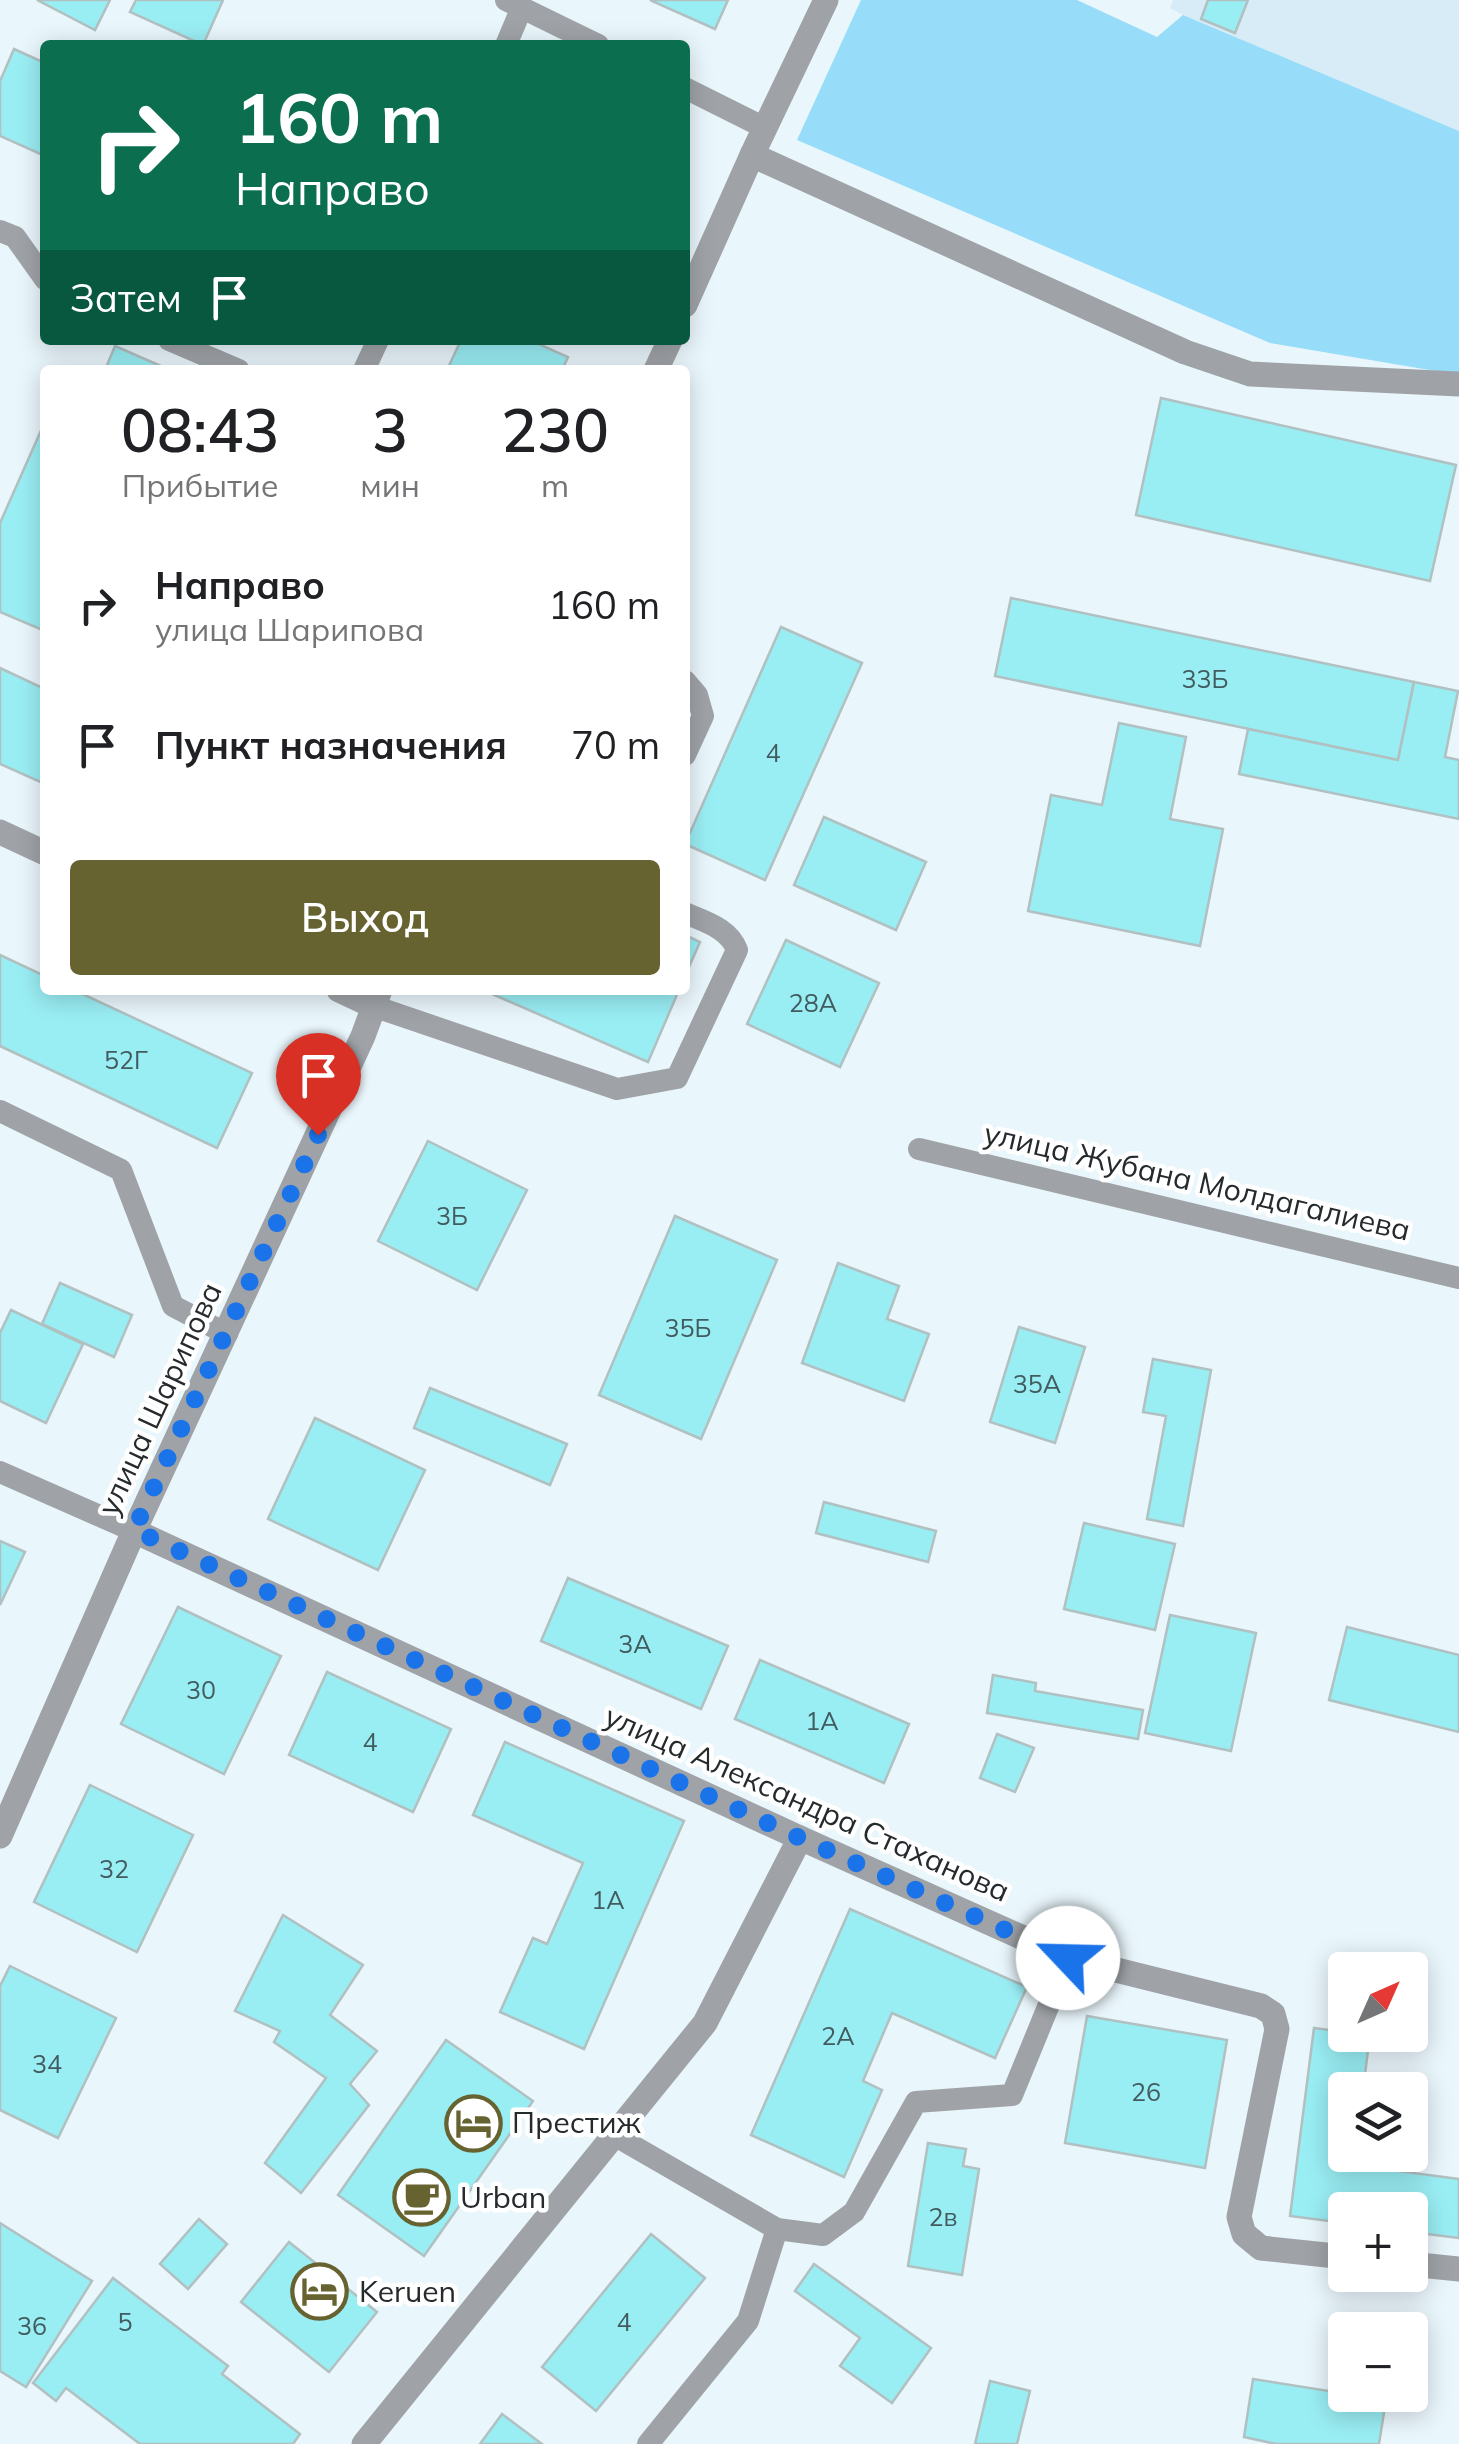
<!DOCTYPE html>
<html lang="ru">
<meta charset="utf-8">
<style>
body{margin:0;font-family:Mulish,sans-serif;background:#f6f6f6;color:#202124;height:100vh;display:flex;flex-direction:column;font-size:38px;white-space:nowrap}
*{box-sizing:border-box;margin:0}
p{font-size:32px;color:#757577}
.icon{flex:none;width:55px;height:55px;fill:none;stroke:currentColor;stroke-width:2;stroke-linecap:round;stroke-linejoin:round}
.map{position:relative;flex:1;overflow:hidden}
.panel{position:absolute;left:40px;top:365px;width:650px;height:630px;display:flex;flex-direction:column;background:#fff;border-radius:10px;box-shadow:0 5px 25px #0003}
.panel>*{flex:none}
.banner{position:absolute;left:40px;top:40px;width:650px;height:305px;border-radius:10px;box-shadow:0 5px 25px #0003;background:#0b6e4f;color:#fff;overflow:hidden}
.needle{width:65px;rotate:45deg}
.fabs{position:absolute;left:1328px;top:1952px;display:grid;gap:20px}
.fabs a{display:grid;place-items:center;width:100px;height:100px;border-radius:10px;background:#fff;box-shadow:0 5px 25px #0003;font-size:50px}
.pin{position:absolute;display:grid;place-items:center;width:85px;height:85px;color:#fff;margin:-102px -42px;border-radius:50% 50% 50% 0;rotate:-45deg;box-shadow:0 0 10px #0007}
.pin .icon{rotate:45deg}
.me{position:absolute;width:110px;margin:-55px;rotate:294deg;stroke-linejoin:round;filter:drop-shadow(0 0 8px #0008)}
.turn{display:flex;align-items:center;gap:35px;height:210px;padding:0 30px;font-size:45px}
.turn .icon{width:130px;height:130px;stroke-width:2.5}
.turn b{display:block;font-size:70px;line-height:85px}
.then{display:flex;align-items:center;height:95px;padding:0 30px;background:#0003;gap:20px;font-size:38px}
.eta{display:flex;justify-content:space-evenly;align-items:center;height:170px;text-align:center}
.eta b{font-size:60px;font-weight:600;line-height:70px}
.button{display:flex;gap:20px;margin-top:auto;padding:20px 30px}
.button a{flex:1;height:115px;border-radius:10px;background:#676330;color:#fff;font-size:40px;font-weight:600;line-height:115px;text-align:center}
ul{padding:0;list-style:none}
li{display:flex;align-items:center;gap:30px;height:140px;padding:0 30px}
li div{flex:1}
li b{display:block;font-size:38px}
li em{font-style:normal}
.map>svg:first-child{display:block}
.built{fill:#d7ecf6}
.green{fill:#97dcf8}
.building{fill:#99eef4;stroke:#b1c0c1;stroke-width:2.5}
.lines{fill:none;stroke-linecap:round;stroke-linejoin:round}
.lane{stroke:#9fa3a7;stroke-width:22}
.street{stroke:#9fa3a7;stroke-width:25}
.route{stroke:#1a73e8;stroke-width:18;stroke-dasharray:0 32.4}
.labels{text-anchor:middle;stroke-width:9;stroke-linejoin:round;paint-order:stroke}
.number-label{font-size:25px;fill:#425b5f}
.street-label{font-size:30px;fill:#252a2d;stroke:#fff}
.poi-label{font-size:30px;fill:#252a2d;stroke:#fff;text-anchor:start}
</style>
<div class="map">
<svg width="1459" height="2444" viewBox="0 0 1459 2444">
<rect width="100%" height="100%" fill="#e9f6fc"/>
<polygon class="built" points="1173,0 1459,0 1459,131 1183,15 1170,8"/>
<polygon class="green" points="861,0 1077,0 1157,37 1183,15 1459,131 1459,375 1270,343 797,140"/>
<g class="building">
<polygon points="37,0 110,0 95,30"/>
<polygon points="136,0 223,0 203,45 130,12"/>
<polygon points="650,0 728,0 715,29"/>
<polygon points="1208,0 1248,0 1235,33 1201,19"/>
<polygon points="14,49 45,63 45,156 0,136 0,81"/>
<polygon points="461,340 530,340 568,357 562,370 447,370"/>
<polygon points="115,346 170,370 105,370"/>
<polygon points="1161,398 1456,465 1430,581 1136,515"/>
<polygon points="43,426 45,427 45,631 0,612 0,523"/>
<polygon points="1011,598 1414,682 1398,760 995,676"/>
<polygon points="781,627 862,663 765,880 685,844"/>
<polygon points="0,668 45,689 45,784 0,764"/>
<polygon points="1414,682 1458,691 1445,757 1459,760 1459,819 1239,774 1248,729 1398,760"/>
<polygon points="1119,723 1186,737 1170,819 1223,829 1200,946 1028,911 1051,795 1102,805"/>
<polygon points="824,817 926,862 896,930 794,885"/>
<polygon points="685,935 700,942 685,976"/>
<polygon points="786,940 879,983 840,1067 747,1024"/>
<polygon points="0,955 45,976 45,990 74,990 252,1073 217,1148 0,1046"/>
<polygon points="483,990 679,990 648,1062"/>
<polygon points="428,1141 527,1190 477,1290 378,1241"/>
<polygon points="675,1216 777,1260 701,1439 599,1395"/>
<polygon points="838,1263 899,1286 887,1319 929,1334 904,1401 802,1363"/>
<polygon points="60,1283 132,1315 114,1357 42,1324"/>
<polygon points="11,1310 83,1344 46,1423 0,1401 0,1333"/>
<polygon points="1019,1327 1085,1347 1055,1443 990,1422"/>
<polygon points="1153,1359 1211,1370 1183,1526 1147,1519 1166,1416 1143,1412"/>
<polygon points="430,1388 567,1444 550,1485 414,1428"/>
<polygon points="315,1418 425,1470 378,1570 268,1519"/>
<polygon points="824,1502 936,1531 928,1562 816,1533"/>
<polygon points="1084,1523 1175,1544 1155,1630 1064,1609"/>
<polygon points="0,1541 25,1552 0,1605"/>
<polygon points="568,1578 728,1646 701,1709 541,1641"/>
<polygon points="178,1607 281,1656 224,1774 121,1724"/>
<polygon points="1170,1615 1256,1633 1231,1751 1145,1733"/>
<polygon points="1347,1627 1459,1655 1459,1732 1329,1700"/>
<polygon points="760,1660 909,1724 884,1783 735,1719"/>
<polygon points="327,1672 451,1729 413,1812 289,1755"/>
<polygon points="993,1675 1036,1683 1035,1691 1143,1710 1138,1739 987,1713"/>
<polygon points="997,1734 1034,1748 1015,1792 980,1778"/>
<polygon points="505,1742 684,1821 584,2049 500,2012 533,1938 547,1944 583,1863 473,1815"/>
<polygon points="90,1785 193,1835 137,1952 34,1902"/>
<polygon points="850,1909 1027,1987 995,2058 892,2013 863,2081 882,2090 844,2177 751,2135"/>
<polygon points="283,1915 363,1965 330,2015 377,2051 350,2084 369,2105 301,2193 265,2163 326,2078 274,2042 280,2031 235,2011"/>
<polygon points="10,1966 116,2018 58,2138 0,2110 0,1986"/>
<polygon points="1087,2016 1227,2040 1205,2168 1065,2143"/>
<polygon points="1314,2028 1345,2032 1345,2035 1370,2035 1363,2090 1345,2090 1345,2155 1354,2155 1353,2165 1459,2179 1459,2238 1410,2232 1410,2210 1345,2210 1345,2223 1290,2216"/>
<polygon points="446,2040 533,2101 424,2256 338,2195"/>
<polygon points="928,2143 966,2149 963,2166 979,2169 962,2275 908,2266"/>
<polygon points="199,2219 227,2244 188,2289 160,2264"/>
<polygon points="0,2223 92,2281 26,2387 0,2371"/>
<polygon points="651,2234 705,2278 596,2411 542,2367"/>
<polygon points="289,2242 377,2312 329,2372 241,2302"/>
<polygon points="814,2264 931,2348 892,2403 840,2366 860,2338 795,2291"/>
<polygon points="113,2278 228,2366 222,2374 300,2434 293,2444 140,2444 66,2388 56,2401 33,2383"/>
<polygon points="1253,2379 1386,2400 1379,2444 1276,2444 1244,2437"/>
<polygon points="990,2381 1030,2391 1017,2444 975,2444"/>
<polygon points="502,2414 542,2444 480,2444"/>
</g>
<g class="lines">
<g class="lane">
<polyline points="506,0 598,45"/>
<polyline points="506,45 522,7"/>
<polyline points="685,88 765,128"/>
<polyline points="0,231 15,237 45,279"/>
<polyline points="169,340 239,370"/>
<polyline points="364,370 378,340"/>
<polyline points="685,681 697,695 703,716 685,755"/>
<path d="M 373,1006 L 617,1089 L 677,1078 L 737,950 C 729,928 705,922 685,913"/>
<polyline points="0,1111 121,1170 173,1306 227,1334"/>
<polyline points="919,1149 1459,1278"/>
<polyline points="0,1472 134,1531"/>
<polyline points="614,2135 777,2229 823,2235 854,2212 916,2102 1012,2095 1068,1958"/>
<polyline points="648,2444 748,2321 777,2229"/>
</g>
<g class="street">
<polyline points="752,155 1185,352 1250,374 1459,384"/>
<polyline points="685,305 752,155 826,0"/>
<polyline points="656,370 670,340"/>
<polyline points="0,832 45,853"/>
<polyline points="339,990 373,1006"/>
<polyline points="134,1531 800,1838 1068,1958 1261,2006 1273,2014 1277,2029 1239,2217 1244,2234 1261,2248 1345,2257"/>
<polyline points="0,1836 134,1531 363,1036 380,990"/>
<polyline points="1410,2264 1459,2269"/>
<polyline points="364,2444 705,2023 800,1838"/>
</g>
</g>
<g class="lines">
<polyline class="route" points="318,1135 134,1530 800,1838 1068,1958"/>
</g>
<defs>
<symbol id="hotel-ring" viewBox="-11 -11 22 22"><circle r="9.5" fill="#fff" stroke="#676330" stroke-width="1.5"/><path d="M-6-4.5h1.5V1H6V5H4.5V3h-9V5H-6ZM-4 0a1.8 1.8 0 1 1 3.6 0ZM.5 0V-2.5h3Q6-2.5 6 0Z" fill="#676330"/></symbol>
<symbol id="cafe-ring" viewBox="-11 -11 22 22"><circle r="9.5" fill="#fff" stroke="#676330" stroke-width="1.5"/><path d="M-5.5-4.5H6V0H3Q3 3.5 0 3.5H-2.5Q-5.5 3.5-5.5 0ZM3-3.2v2h1.7v-2ZM-6 4.5H4V6H-6Z" fill="#676330"/></symbol>
</defs>
<g fill-rule="evenodd">
<use href="#hotel-ring" x="442" y="2092" width="63" height="63"/>
<use href="#cafe-ring" x="390" y="2166" width="63" height="63"/>
<use href="#hotel-ring" x="288" y="2260" width="63" height="63"/>
</g>
<g class="labels">
<g class="number-label">
<text x="1205" y="688">33Б</text>
<text x="773" y="762">4</text>
<text x="813" y="1012">28А</text>
<text x="126" y="1069">52Г</text>
<text x="452" y="1225">3Б</text>
<text x="688" y="1337">35Б</text>
<text x="1037" y="1393">35А</text>
<text x="635" y="1653">3А</text>
<text x="201" y="1699">30</text>
<text x="822" y="1730">1А</text>
<text x="370" y="1751">4</text>
<text x="114" y="1878">32</text>
<text x="608" y="1909">1А</text>
<text x="838" y="2045">2А</text>
<text x="47" y="2073">34</text>
<text x="1146" y="2101">26</text>
<text x="943" y="2226">2в</text>
<text x="125" y="2331">5</text>
<text x="624" y="2331">4</text>
<text x="32" y="2335">36</text>
</g>
<g class="street-label">
<text transform="translate(1197 1182) rotate(13)" y="10">улица Жубана Молдагалиева</text>
<text transform="translate(160 1399) rotate(-65)" y="10">улица Шарипова</text>
<text transform="translate(807 1804) rotate(24)" y="10">улица Александра Стаханова</text>
</g>
<g class="poi-label">
<text x="512" y="2133">Престиж</text>
<text x="460" y="2208">Urban</text>
<text x="359" y="2302">Keruen</text>
</g>
</g>
</svg>
<div class="fabs">
<a><svg class="needle" viewBox="-14 -14 28 28"><path d="M0-13l5 13h-10z" fill="#e53935"/><path d="M0 13l5-13h-10z" fill="#757577"/></svg></a>
<a><svg class="icon" aria-label="layers" viewBox="0 0 24 24"><path d="M12 4l9 5-9 5-9-5zM3 14l9 5 9-5"/></svg></a>
<a>+</a>
<a>−</a>
</div>
<div class="pin" style="left:318px;top:1135px;background:#d93025"><svg class="icon" aria-label="arrive" viewBox="0 0 24 24"><path d="M6 21V4h12l-3 4 3 4H6"/></svg></div>
<svg class="me" style="left:1068px;top:1958px" viewBox="-20 -20 40 40"><circle r="19" fill="#fff"/><path d="M0-13L10 11 0 6-10 11z" fill="#1a73e8"/></svg>
<div class="banner">
<div class="turn"><svg class="icon" aria-label="right" viewBox="0 0 24 24"><path d="M7 20v-9h11M14 6l5 5-5 5"/></svg><div><b>160 m</b>Направо</div></div>
<div class="then">Затем<svg class="icon" aria-label="arrive" viewBox="0 0 24 24"><path d="M6 21V4h12l-3 4 3 4H6"/></svg></div>
</div>
<section class="panel">
<div class="eta">
<div><b>08:43</b><p>Прибытие</p></div>
<div><b>3</b><p>мин</p></div>
<div><b>230</b><p>m</p></div>
</div>
<ul>
<li><svg class="icon" aria-label="right" viewBox="0 0 24 24"><path d="M7 20v-9h11M14 6l5 5-5 5"/></svg><div><b>Направо</b><p>улица Шарипова</p></div><em>160 m</em></li>
<li><svg class="icon" aria-label="arrive" viewBox="0 0 24 24"><path d="M6 21V4h12l-3 4 3 4H6"/></svg><div><b>Пункт назначения</b></div><em>70 m</em></li>
</ul>
<div class="button"><a>Выход</a></div>
</section>
</div>
